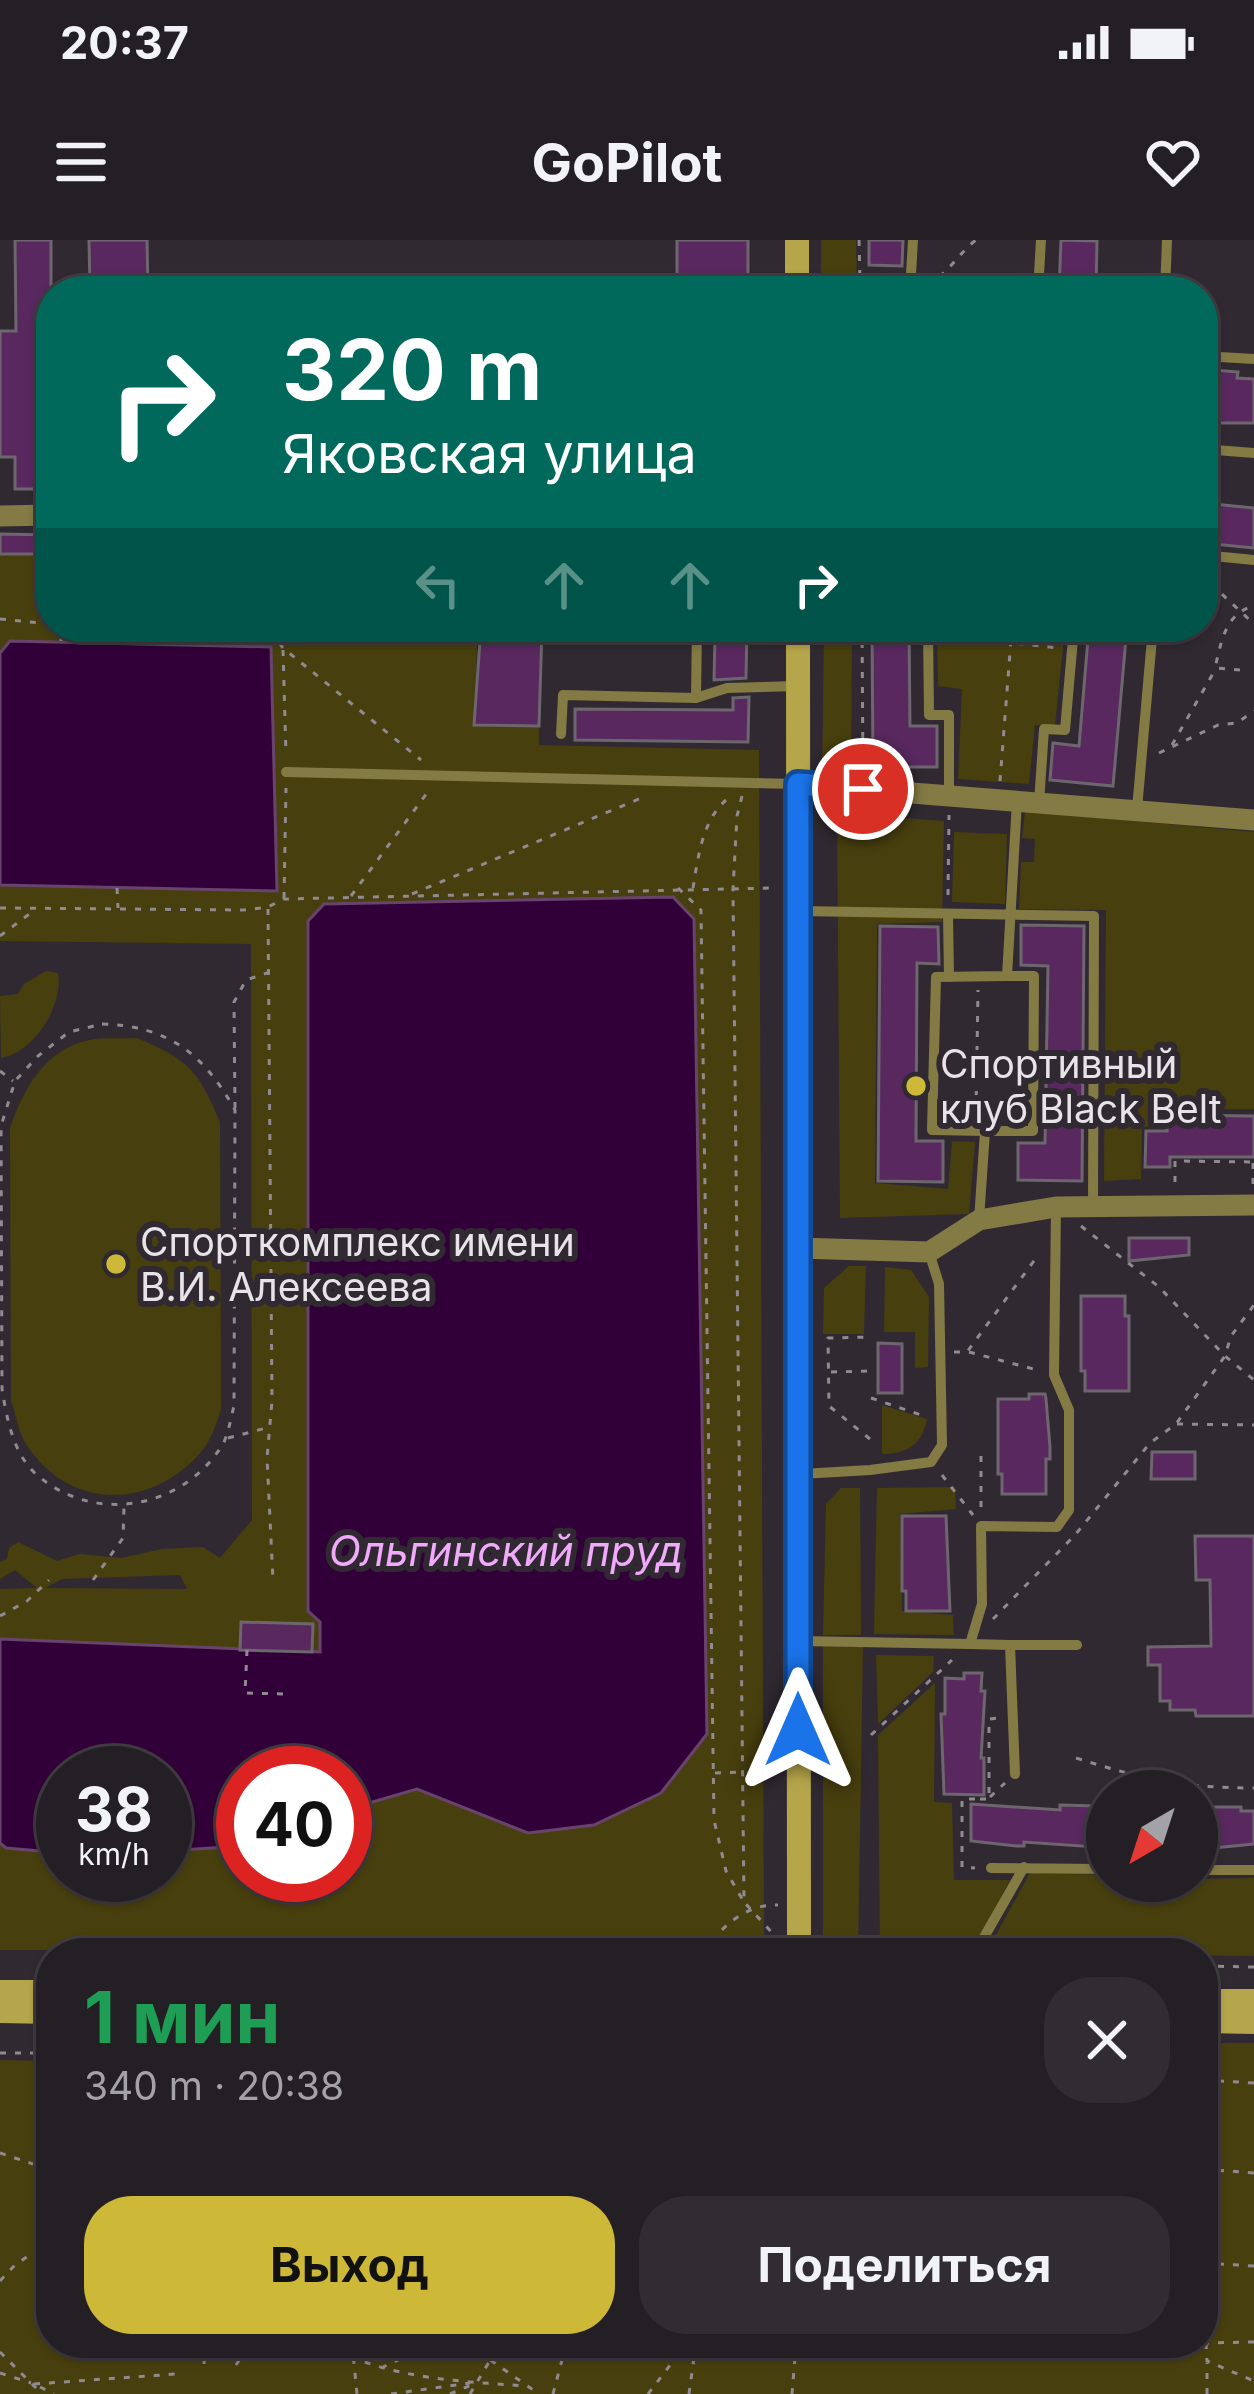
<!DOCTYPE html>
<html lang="ru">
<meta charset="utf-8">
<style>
body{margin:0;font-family:Inter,sans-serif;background:#302c32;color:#f1f3f6;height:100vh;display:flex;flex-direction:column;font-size:45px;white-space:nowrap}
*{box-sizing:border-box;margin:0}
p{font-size:39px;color:#a3a2a7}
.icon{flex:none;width:66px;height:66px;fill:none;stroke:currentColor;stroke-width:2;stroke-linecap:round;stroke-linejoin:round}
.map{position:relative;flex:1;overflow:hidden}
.panel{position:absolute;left:36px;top:1698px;width:1182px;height:420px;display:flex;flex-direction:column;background:#241f25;border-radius:48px;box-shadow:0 3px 9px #0004,0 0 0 3px #413d42}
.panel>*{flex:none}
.hud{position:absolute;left:36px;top:36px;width:1182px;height:366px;border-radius:48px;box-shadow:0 3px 9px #0004,0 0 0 3px #413d42;background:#00695c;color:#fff;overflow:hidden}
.needle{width:78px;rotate:219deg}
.fabs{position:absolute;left:1086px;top:1530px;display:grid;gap:24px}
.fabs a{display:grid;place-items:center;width:132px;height:132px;border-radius:50%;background:#241f25;box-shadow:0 3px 9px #0004,0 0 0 3px #413d42;font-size:60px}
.speed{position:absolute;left:36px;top:1506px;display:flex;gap:24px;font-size:60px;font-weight:700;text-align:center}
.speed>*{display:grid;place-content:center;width:156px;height:156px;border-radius:50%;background:#241f25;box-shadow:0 3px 9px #0004,0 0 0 3px #413d42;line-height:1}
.speed small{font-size:30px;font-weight:400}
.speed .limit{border:18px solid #d22;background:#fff;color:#111}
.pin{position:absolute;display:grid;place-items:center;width:102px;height:102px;color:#fff;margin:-51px;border:6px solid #fff;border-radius:50%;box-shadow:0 3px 12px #0007}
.me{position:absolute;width:132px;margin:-66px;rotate:0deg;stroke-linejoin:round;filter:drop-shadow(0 0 9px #0008)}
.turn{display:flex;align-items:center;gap:42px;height:252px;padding:0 48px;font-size:54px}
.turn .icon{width:156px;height:156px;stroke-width:2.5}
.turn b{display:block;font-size:84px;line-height:102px}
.lanes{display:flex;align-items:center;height:114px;padding:0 48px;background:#0003;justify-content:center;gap:60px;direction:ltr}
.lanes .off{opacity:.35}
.round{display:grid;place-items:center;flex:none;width:126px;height:126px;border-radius:48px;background:#302c32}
.head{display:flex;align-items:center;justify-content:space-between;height:204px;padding:0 48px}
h1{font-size:72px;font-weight:700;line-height:90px;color:#1e9e55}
.cta{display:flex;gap:24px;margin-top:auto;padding:24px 48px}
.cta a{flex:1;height:138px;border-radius:48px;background:#ceb837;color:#111;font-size:48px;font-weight:700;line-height:138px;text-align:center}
.cta a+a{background:#302c32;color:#f1f3f6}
.status{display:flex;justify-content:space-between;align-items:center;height:84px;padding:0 60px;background:#241f25;direction:ltr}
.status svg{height:33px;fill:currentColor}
header{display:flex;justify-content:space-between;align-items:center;height:156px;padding:0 48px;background:#241f25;font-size:54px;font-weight:700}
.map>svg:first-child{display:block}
.green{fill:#483f0e;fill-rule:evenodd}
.water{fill:#310038;stroke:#68446d;stroke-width:3}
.building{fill:#58285f;stroke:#6d666e;stroke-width:3}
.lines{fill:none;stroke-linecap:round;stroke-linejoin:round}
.path{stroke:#908a91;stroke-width:3;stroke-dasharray:6 9;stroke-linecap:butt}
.lane{stroke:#837a44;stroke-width:10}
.street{stroke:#837a44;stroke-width:21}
.secondary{stroke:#b5a54b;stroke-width:24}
.route-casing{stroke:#114b97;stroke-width:30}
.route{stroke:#1a73e8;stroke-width:21}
.poi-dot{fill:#ceb837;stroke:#302931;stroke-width:4.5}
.labels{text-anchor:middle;stroke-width:12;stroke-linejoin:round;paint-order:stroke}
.poi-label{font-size:39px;fill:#e7e3e8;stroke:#302931;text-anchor:start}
.water-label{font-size:42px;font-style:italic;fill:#f1a9fb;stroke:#302931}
</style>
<div class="status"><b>20:37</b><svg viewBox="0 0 49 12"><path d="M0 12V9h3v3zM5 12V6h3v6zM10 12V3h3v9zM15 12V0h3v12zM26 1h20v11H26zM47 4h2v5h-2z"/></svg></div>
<header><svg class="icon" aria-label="menu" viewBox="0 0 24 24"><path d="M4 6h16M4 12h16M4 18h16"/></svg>GoPilot<svg class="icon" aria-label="heart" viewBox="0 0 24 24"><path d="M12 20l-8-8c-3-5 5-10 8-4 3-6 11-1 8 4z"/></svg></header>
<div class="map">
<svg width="1254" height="2154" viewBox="0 0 1254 2154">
<rect width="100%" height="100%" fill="#302931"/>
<g class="green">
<polygon points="821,0 856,0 857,46 821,44"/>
<path d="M 0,314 L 51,314 L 51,387 L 462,387 L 462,397 L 477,397 L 475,485 L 539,486 L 539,505 L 759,510 L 764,1698 L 756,1711 L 0,1710 L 0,1349 L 37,1348 L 15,1330 L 0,1339 L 0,1322 L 7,1319 L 9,1308 L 18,1302 L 57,1321 L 79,1314 L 121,1318 L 162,1309 L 203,1307 L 220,1318 L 252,1280 L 251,704 L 0,701 ZM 180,1335 L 187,1349 L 45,1348 L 62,1339 ZM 63,1533 L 165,1533 L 165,1635 L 63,1635 ZM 243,1533 L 345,1533 L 345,1635 L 243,1635 Z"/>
<polygon points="824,387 852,387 851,540 822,538"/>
<polygon points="937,387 1065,387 1055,485 1035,485 1029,544 958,539 962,449 938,446"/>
<polygon points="1025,571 1254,592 1254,869 1170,869 1168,885 1142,887 1141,939 1104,941 1106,670 1019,669 1021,622 1034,622 1035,599 1022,598"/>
<polygon points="837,573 944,581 942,682 877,684 875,943 948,949 952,901 975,902 969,974 840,978"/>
<polygon points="954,592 1007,594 1005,664 952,662"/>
<path d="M 46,731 L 58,733 C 64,766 33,813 1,818 L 0,756 L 18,754 L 24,744 Z"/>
<path d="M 137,798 C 189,820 198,830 220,882 L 221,1170 C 216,1184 211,1201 201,1212 C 151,1270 69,1271 26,1204 C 18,1192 16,1174 11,1160 L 10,888 C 23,850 45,809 89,800 C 104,797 122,799 137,798 Z"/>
<polygon points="849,1026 866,1026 864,1094 823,1094 824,1048"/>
<polygon points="885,1027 911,1030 929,1057 928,1127 915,1128 915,1092 884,1092"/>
<path d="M 882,1165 L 927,1179 C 922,1205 907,1214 882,1214 Z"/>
<polygon points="955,1247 956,1269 900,1274 902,1371 953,1375 954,1395 874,1394 877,1248"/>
<polygon points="841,1248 860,1248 861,1395 823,1395 826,1264"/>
<polygon points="823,1406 863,1407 858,1713 823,1712"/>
<polygon points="876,1415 934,1416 933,1432 878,1484"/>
<polygon points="935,1443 934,1562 952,1563 954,1640 1010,1640 971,1713 880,1713 878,1495"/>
<polygon points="1030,1633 1107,1635 1107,1641 1254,1638 1254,1716 986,1713"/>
<polygon points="1203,1803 1254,1803 1254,2154 0,2154 0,1820 51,1821 51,2103 1203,2103"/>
</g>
<g class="water">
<polygon points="10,401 271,407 277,651 0,645 0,413"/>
<polygon points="673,657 694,679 707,1494 661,1553 594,1585 528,1593 417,1549 345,1570 345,1533 243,1533 243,1606 165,1611 165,1533 63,1533 63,1613 6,1608 0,1603 0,1399 320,1412 320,1382 308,1371 308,681 324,664"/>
</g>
<g class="building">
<polygon points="15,0 51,0 51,249 15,249 15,217 0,217 0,91 16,91"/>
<polygon points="89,0 147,0 148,51 90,51"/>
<rect x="677" y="0" width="71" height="42"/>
<polygon points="869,0 903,0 902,26 869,25"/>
<polygon points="1061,0 1097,1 1096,51 1059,51"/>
<polygon points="1203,129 1238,132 1237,138 1254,139 1254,183 1206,183"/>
<polygon points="1203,263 1254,268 1254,308 1203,303"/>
<polygon points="0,294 51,295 51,314 0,314"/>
<polygon points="481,387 542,387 539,486 474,485"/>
<polygon points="722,387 747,387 746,438 714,440 715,396 722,396"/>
<polygon points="872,387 909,387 910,486 937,486 937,527 873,527"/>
<polygon points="1089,387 1127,387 1113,546 1050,540 1053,503 1079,506"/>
<polygon points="749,457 748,502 575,500 575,469 733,470 733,458"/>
<polygon points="1021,685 1084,686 1082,941 1018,940 1018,903 1045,903 1048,726 1021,725"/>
<polygon points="880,686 938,687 939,724 917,723 916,901 943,901 943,942 878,941"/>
<polygon points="1167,875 1254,876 1254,917 1170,917 1170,927 1145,927 1146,891 1167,891"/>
<polygon points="1129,998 1189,998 1189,1015 1129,1021"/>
<polygon points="1081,1056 1125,1056 1125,1076 1129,1076 1129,1151 1085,1151 1085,1131 1081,1131"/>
<polygon points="878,1103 902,1104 902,1153 878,1153"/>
<polygon points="1029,1154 1045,1154 1046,1159 1050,1207 1050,1219 1046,1219 1046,1254 1002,1254 1002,1234 998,1234 998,1159 1029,1159"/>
<polygon points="1152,1212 1195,1212 1195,1239 1151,1239"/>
<polygon points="902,1276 946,1276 950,1371 906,1371 906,1351 902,1351"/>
<polygon points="1195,1296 1254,1296 1254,1476 1196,1476 1195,1470 1170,1470 1170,1461 1160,1461 1160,1425 1148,1425 1148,1407 1211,1406 1210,1340 1196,1340"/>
<polygon points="241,1382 313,1384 312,1412 240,1410"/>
<polygon points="964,1433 982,1433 981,1451 985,1451 981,1518 984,1518 984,1555 944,1554 941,1474 945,1474 945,1438 964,1439"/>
<polygon points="971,1564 1060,1570 1060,1565 1098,1566 1098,1570 1107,1570 1107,1603 1095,1603 1095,1607 1024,1602 1024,1606 1016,1606 971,1601"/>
<polygon points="1203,1567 1241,1567 1241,1571 1254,1571 1254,1604 1214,1608 1197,1604 1197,1571 1203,1571"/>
</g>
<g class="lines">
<g class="path">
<polyline points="859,0 860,40"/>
<path d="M 927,45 C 949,33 958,14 976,0"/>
<polyline points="1211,344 1254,384"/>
<polyline points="0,379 51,384"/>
<polyline points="166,387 270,390 283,408 421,520"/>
<polyline points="862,387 863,529"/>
<polyline points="943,395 1058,408"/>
<polyline points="61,401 61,387"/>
<polyline points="283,410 286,514"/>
<path d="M 1240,430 L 1215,428 C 1221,403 1225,373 1254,366"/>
<polyline points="1172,505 1215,430"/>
<polyline points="1159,513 1218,485 1237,483 1254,471"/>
<polyline points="1000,541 1012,387"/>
<polyline points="742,556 737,576 733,649 744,1662 776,1697"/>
<polyline points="117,648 118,668"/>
<polyline points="678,648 701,670 714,1580 726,1631 744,1662"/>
<path d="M 693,648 C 698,618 702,581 726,560"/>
<polyline points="412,654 646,556"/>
<polyline points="948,655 949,575"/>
<polyline points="351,656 427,553"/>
<polyline points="284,658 286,548"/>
<polyline points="0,668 244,670 268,667 284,659 773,648"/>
<polyline points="268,669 272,1161 267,1218 273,1340"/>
<polyline points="0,696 32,672"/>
<path d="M 102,784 C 168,786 203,813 235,870 L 234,1166 C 231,1177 229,1191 224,1202 C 186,1268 96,1286 37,1235 C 13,1214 7,1179 2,1149 L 1,886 L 15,841 L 38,816 L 69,792 Z"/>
<polyline points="0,831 13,841"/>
<polyline points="235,868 234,762 246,740 270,732"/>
<polyline points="976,872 978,750"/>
<polyline points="1175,942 1175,921 1254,922"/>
<polyline points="1253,944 1253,923"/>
<polyline points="1081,986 1159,1047 1225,1116 1254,1140"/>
<polyline points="954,1112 967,1112 1039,1014"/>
<polyline points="969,1112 1041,1131"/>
<polyline points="831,1132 871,1131"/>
<polyline points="871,1158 924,1176"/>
<polyline points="1177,1184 1254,1185"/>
<polyline points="228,1198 270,1187"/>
<polyline points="870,1199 829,1166 828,1098 872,1097"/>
<polyline points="981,1216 981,1268"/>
<polyline points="942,1235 973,1275"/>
<polyline points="93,1340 123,1298 124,1267"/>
<polyline points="0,1376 27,1361 49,1340"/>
<polyline points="993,1379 1075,1295 1150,1203 1176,1184 1225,1116 1231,1096 1254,1065"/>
<polyline points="247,1410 245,1453 287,1454"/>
<polyline points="871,1495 952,1420"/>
<path d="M 1076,1518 C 1142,1539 1184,1548 1254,1548"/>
<polyline points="715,1533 742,1532"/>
<polyline points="990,1557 1005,1543"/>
<polyline points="975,1559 962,1559 962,1627 975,1628"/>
<polyline points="980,1559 989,1559 989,1479 998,1478"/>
<path d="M 703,1713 C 721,1687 745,1664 778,1665"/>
<polyline points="1203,1726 1254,1727"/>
<polyline points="0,1813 51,1813"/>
<polyline points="1203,1840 1254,1843"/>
<polyline points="0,1913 51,1930"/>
<polyline points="1203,1929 1254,1933"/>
<polyline points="1203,2023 1254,2026"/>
<polyline points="0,2041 13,2027 51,1999"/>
<path d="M 324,2103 C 384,2139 458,2141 526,2146"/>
<polyline points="352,2103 357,2154"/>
<polyline points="466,2103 539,2154"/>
<polyline points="1203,2103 1254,2102"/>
<polyline points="1206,2103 1207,2121 1254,2141"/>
<polyline points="796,2104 857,2103"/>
<polyline points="0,2112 42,2154"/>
<polyline points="204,2124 205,2103"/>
<polyline points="236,2125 250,2103"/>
<polyline points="381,2128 435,2103"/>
<polyline points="0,2133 31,2143"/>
<polyline points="34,2144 176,2134"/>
<polyline points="40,2147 54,2154"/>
<polyline points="391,2154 470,2143"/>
<polyline points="450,2154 476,2143"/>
<polyline points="470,2154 489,2122 495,2103"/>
<polyline points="553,2154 562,2120 630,2103"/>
<polyline points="648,2154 687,2103"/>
<polyline points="689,2154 696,2103"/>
<polyline points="792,2154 796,2105"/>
<polyline points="1207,2154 1207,2123"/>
</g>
<g class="lane">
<polyline points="797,51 851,51"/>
<polyline points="910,51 913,0"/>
<polyline points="1038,51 1041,0"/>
<polyline points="1165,51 1167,0"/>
<polyline points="1203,116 1254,119"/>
<polyline points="1203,209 1254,213"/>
<polyline points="1203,315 1254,320"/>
<polyline points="928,387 929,475 949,475 949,556"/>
<polyline points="696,458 727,448 797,446"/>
<polyline points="561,494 563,455 696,458 697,387"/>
<polyline points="286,532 798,544"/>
<polyline points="1039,563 1044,489 1065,490 1074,387"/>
<polyline points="1137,569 1153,387"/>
<polyline points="800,671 1094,676 1093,966"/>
<polyline points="948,675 949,737"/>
<polyline points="985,891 1033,891 1034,736 1007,736"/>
<polyline points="979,980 985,891 932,890 936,737 1007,736 1017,561"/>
<polyline points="801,1234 870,1230 931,1222 942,1205 939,1044 929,1012"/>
<polyline points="799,1401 970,1404 982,1364 981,1286 1057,1287 1069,1270 1069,1170 1054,1135 1056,967"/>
<polyline points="970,1404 1010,1405 1015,1534"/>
<polyline points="1010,1405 1077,1405"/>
<polyline points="991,1628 1107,1629"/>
<polyline points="1197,1630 1254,1630"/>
<polyline points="975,1713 1024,1627"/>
</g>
<g class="street">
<polyline points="0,276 51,275"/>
<polyline points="798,544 1254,580"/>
<polyline points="798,1008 929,1012 979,980 1056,967 1254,965"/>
</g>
<g class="secondary">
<polyline points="797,0 797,51"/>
<polyline points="798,387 799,1713"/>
<polyline points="0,1752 51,1752"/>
<polyline points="1203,1761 1254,1761"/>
<polyline points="0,1771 51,1772"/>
<polyline points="1203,1781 1254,1782"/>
</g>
</g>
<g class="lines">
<defs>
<polyline id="route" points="798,1490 798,544 863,549"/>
</defs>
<use href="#route" class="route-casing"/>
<use href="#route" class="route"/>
</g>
<g class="poi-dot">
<circle cx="916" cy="846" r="12"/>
<circle cx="116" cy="1024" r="12"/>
</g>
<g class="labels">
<g class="poi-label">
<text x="940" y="838">Спортивный<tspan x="940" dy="45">клуб Black Belt</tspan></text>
<text x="140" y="1016">Спорткомплекс имени<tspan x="140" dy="45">В.И. Алексеева</tspan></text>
</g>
<g class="water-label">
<text x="506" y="1326">Ольгинский пруд</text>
</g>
</g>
</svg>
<div class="fabs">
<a><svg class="needle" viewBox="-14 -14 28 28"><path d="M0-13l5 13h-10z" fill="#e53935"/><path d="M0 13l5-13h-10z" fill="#a3a2a7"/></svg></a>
</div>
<div class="speed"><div>38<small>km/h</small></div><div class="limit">40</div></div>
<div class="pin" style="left:863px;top:549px;background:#d93025"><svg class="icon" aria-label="arrive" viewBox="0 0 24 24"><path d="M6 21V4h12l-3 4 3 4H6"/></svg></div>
<svg class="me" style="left:798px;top:1490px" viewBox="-20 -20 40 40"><path d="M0-17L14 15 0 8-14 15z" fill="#1a73e8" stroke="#fff" stroke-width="4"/></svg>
<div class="hud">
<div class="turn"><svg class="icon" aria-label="right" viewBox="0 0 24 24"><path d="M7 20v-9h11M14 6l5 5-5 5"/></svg><div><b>320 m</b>Яковская улица</div></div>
<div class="lanes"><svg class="icon off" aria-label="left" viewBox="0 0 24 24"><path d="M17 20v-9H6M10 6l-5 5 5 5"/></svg><svg class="icon off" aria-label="ahead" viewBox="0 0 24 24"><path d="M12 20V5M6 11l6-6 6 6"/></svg><svg class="icon off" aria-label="ahead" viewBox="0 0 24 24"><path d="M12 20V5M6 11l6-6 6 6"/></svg><svg class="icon" aria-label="right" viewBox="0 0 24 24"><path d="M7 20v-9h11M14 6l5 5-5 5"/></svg></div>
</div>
<section class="panel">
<div class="head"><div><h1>1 мин</h1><p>340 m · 20:38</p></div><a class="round"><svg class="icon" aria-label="close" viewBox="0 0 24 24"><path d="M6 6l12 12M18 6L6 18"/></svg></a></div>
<div class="cta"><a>Выход</a><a>Поделиться</a></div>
</section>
</div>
